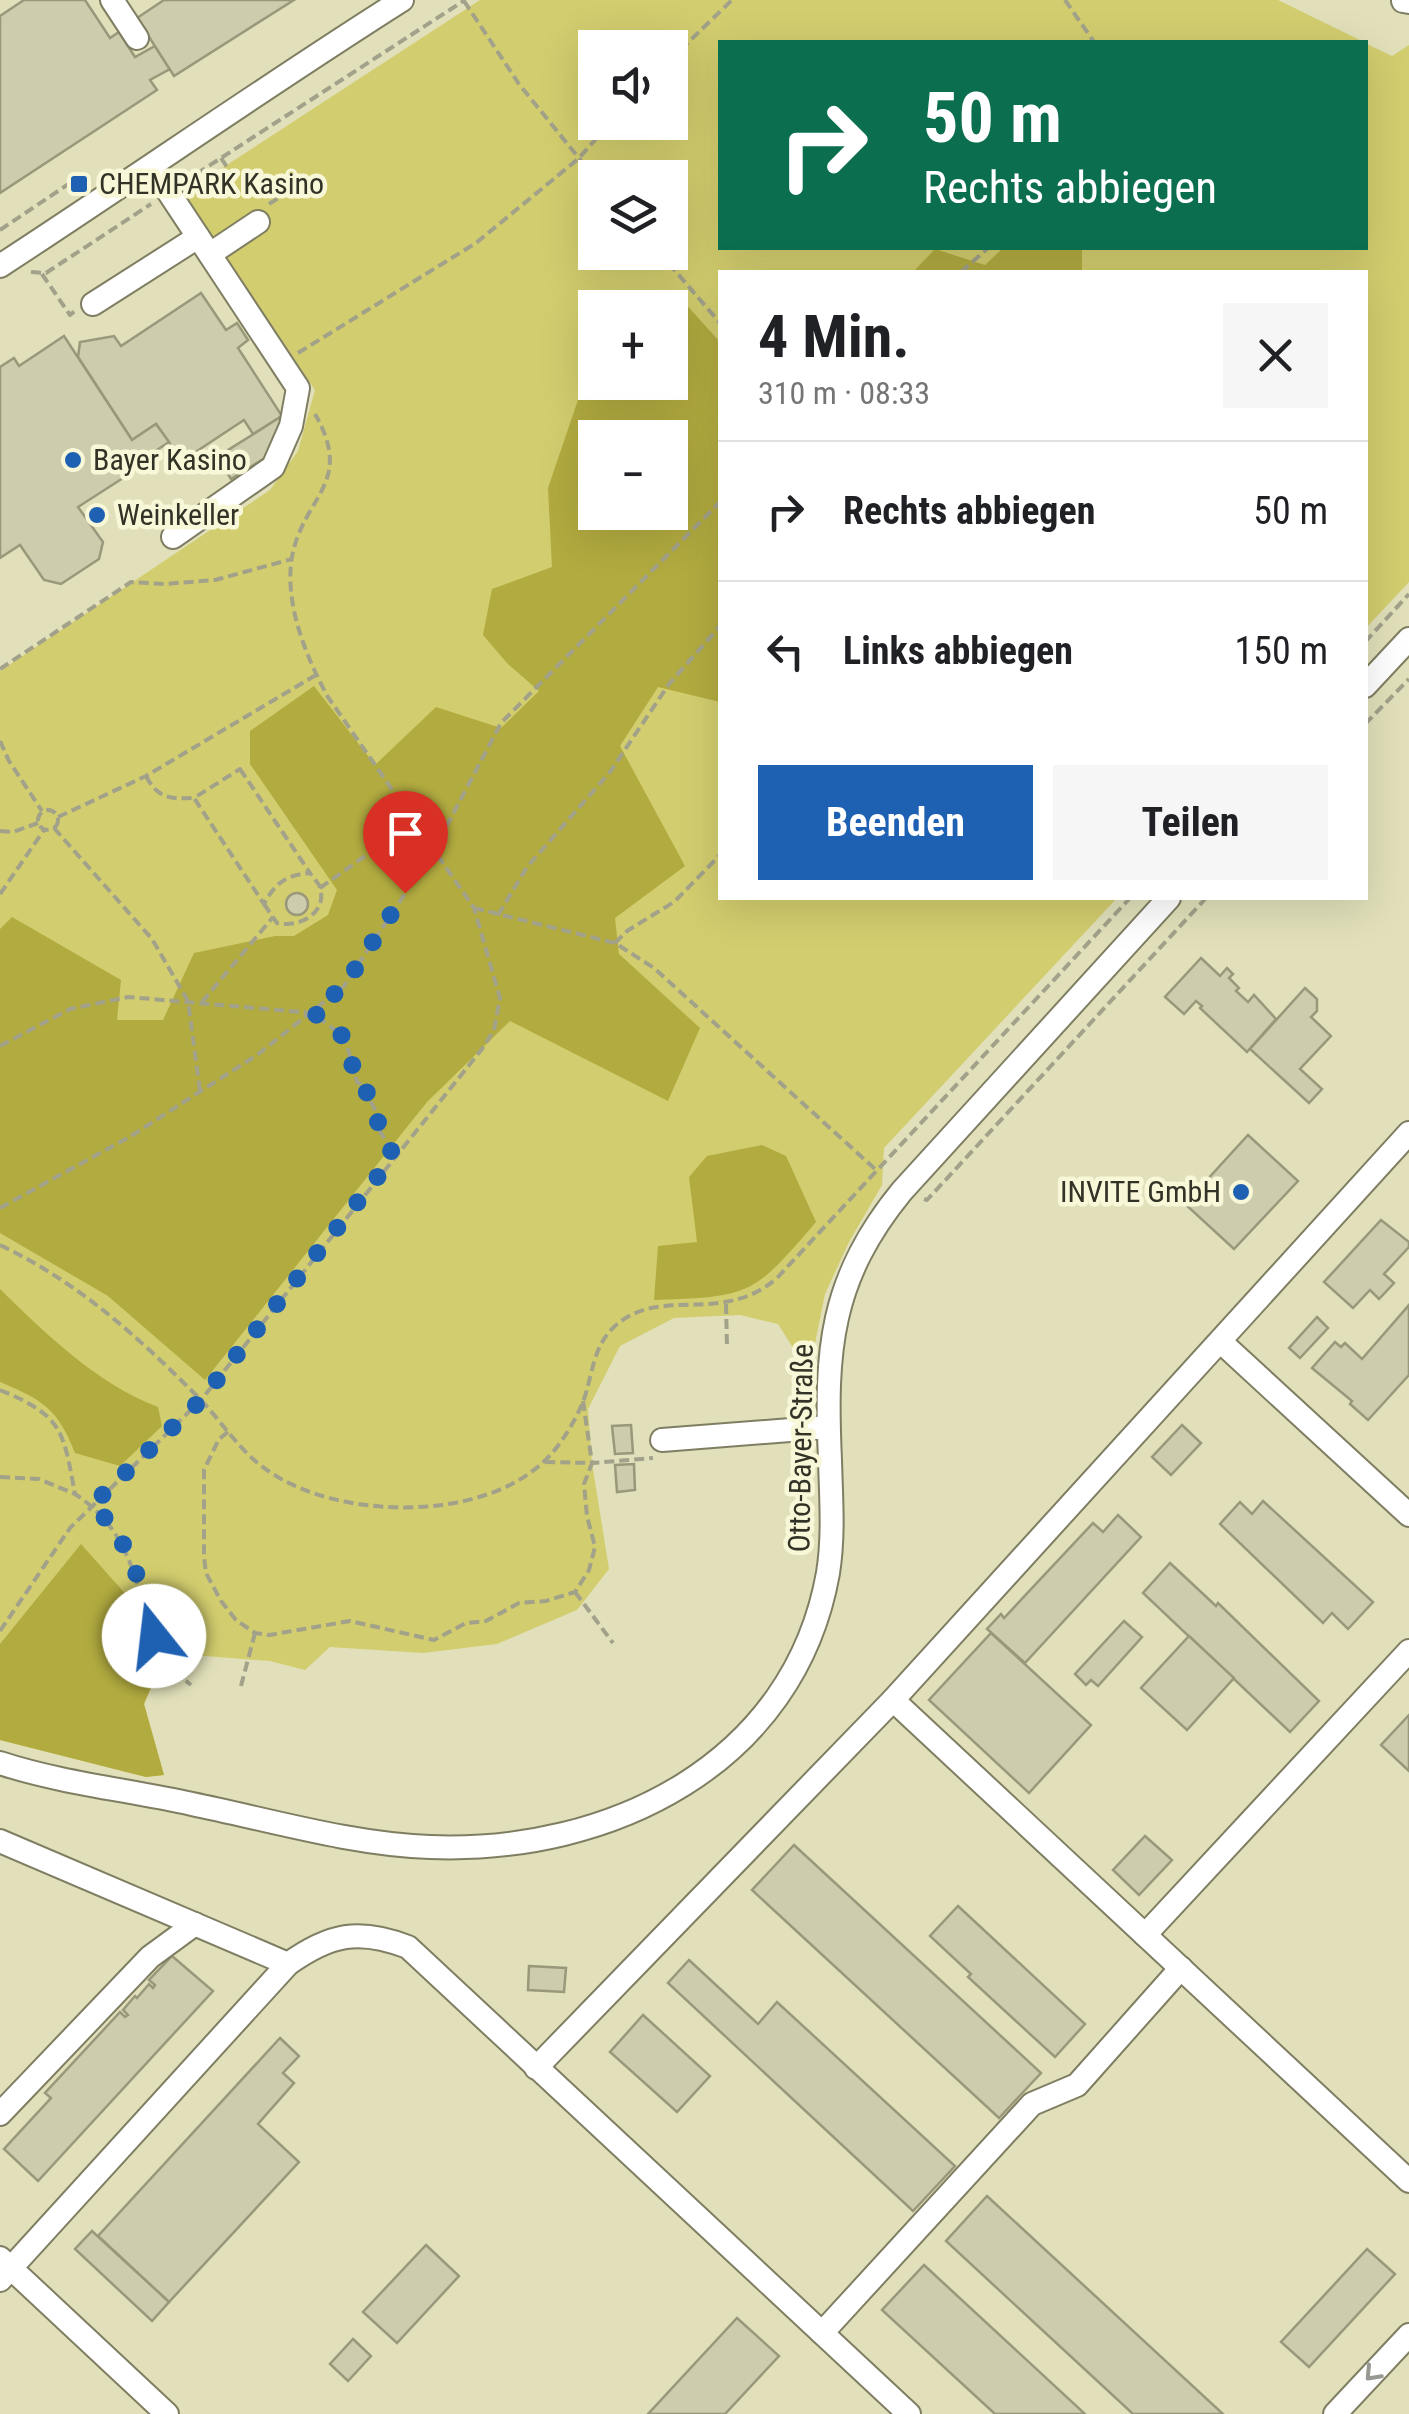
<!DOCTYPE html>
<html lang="de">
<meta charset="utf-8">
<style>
body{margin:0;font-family:"Roboto Condensed",sans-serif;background:#f6f6f6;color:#202124;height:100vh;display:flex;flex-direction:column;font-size:38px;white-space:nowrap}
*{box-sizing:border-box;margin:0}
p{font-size:32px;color:#757577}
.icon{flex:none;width:55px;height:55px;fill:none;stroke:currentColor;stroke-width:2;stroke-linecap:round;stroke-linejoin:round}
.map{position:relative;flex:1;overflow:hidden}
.side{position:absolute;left:718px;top:270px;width:650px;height:630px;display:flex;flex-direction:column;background:#fff;border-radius:0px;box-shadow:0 10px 40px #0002}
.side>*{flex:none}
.top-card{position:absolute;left:718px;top:40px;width:650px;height:210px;border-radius:0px;box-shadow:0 10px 40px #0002;background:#0b6e4f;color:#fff;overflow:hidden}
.controls{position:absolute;left:578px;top:30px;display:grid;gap:20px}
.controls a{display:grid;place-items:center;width:110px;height:110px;border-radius:0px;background:#fff;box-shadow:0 10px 40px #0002;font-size:50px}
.pin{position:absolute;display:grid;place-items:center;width:85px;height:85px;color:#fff;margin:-102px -42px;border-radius:50% 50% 50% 0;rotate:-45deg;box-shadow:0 0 10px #0007}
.pin .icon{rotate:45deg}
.me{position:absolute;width:110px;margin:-55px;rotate:344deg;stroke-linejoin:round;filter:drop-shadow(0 0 8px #0008)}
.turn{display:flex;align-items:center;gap:35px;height:210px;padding:0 40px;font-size:45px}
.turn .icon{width:130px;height:130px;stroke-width:2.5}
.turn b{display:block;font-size:70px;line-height:85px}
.round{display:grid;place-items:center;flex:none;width:105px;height:105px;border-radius:0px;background:#f6f6f6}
.overview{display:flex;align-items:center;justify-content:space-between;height:170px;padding:0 40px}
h1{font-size:60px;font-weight:700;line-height:75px}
.primary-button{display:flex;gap:20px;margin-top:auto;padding:20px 40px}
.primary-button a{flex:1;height:115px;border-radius:0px;background:#1e61b2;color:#fff;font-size:40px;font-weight:700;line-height:115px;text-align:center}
.primary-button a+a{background:#f6f6f6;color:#202124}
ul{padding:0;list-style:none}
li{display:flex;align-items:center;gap:30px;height:140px;padding:0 40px;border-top:2px solid #e0e0e0}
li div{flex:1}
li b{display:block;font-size:38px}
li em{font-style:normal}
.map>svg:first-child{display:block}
.built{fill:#e1e0ba;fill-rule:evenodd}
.green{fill:#d2cd6e;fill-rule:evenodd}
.forest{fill:#b2ab40;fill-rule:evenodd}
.building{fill:#cdccad;stroke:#99987b;stroke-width:2.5}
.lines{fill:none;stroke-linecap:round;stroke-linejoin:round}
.minor-casing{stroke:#7f7e62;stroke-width:26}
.path{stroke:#a2a18a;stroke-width:4;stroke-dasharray:10 5;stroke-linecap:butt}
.minor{stroke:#fff;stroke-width:22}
.oneway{stroke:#989892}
.route{stroke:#1e61b2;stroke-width:18;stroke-dasharray:0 32.4}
.poi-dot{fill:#1e61b2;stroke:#f8f7d8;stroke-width:4}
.labels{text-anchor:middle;stroke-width:9;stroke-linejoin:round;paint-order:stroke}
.poi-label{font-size:30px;fill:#323226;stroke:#f8f7d8;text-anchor:start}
.street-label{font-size:30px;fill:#323226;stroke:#f8f7d8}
</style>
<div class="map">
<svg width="1409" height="2414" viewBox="0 0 1409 2414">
<rect width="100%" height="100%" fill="#ebeacb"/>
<path class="built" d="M 0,0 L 1409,0 L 1409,2414 L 0,2414 ZM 720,42 L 1365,42 L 1365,248 L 720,248 ZM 595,48 L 670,48 L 670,122 L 595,122 ZM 595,178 L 670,178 L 670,252 L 595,252 ZM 720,272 L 1365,272 L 1365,898 L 720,898 ZM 595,308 L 670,308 L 670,382 L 595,382 ZM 595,438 L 670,438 L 670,512 L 595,512 Z"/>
<path class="green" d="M 480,0 L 1278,0 L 1364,42 L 720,42 L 720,248 L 1365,248 L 1365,43 L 1392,56 L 1409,45 L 1409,582 L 1365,629 L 1365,272 L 720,272 L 720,898 L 1117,898 L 884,1148 L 882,1185 L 849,1242 L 825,1294 L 809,1373 L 778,1324 L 740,1315 L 674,1318 L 620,1346 L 588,1409 L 592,1463 L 609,1569 L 577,1610 L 497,1644 L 423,1653 L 330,1647 L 305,1670 L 270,1661 L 166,1653 L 144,1704 L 164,1775 L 146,1777 L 0,1740 L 0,671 L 270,490 L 298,451 L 315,390 L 184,193 ZM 595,48 L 670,48 L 670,122 L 595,122 ZM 595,178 L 670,178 L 670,252 L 595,252 ZM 595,308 L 670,308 L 670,382 L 595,382 ZM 595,438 L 670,438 L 670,512 L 595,512 Z"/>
<g class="forest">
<polygon points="1003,248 1082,248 1082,272 913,272 935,249 985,265"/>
<path d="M 683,301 L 720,342 L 720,702 L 658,687 L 620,746 L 685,866 L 615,918 L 619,954 L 700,1028 L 668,1101 L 510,1021 L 427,1102 L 205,1380 L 108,1296 L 0,1233 L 0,929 L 12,917 L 121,980 L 117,1020 L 163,1020 L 194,953 L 275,936 L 294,936 L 328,915 L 337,890 L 250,764 L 250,731 L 314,686 L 375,765 L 436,707 L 501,728 L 539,691 L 507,663 L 483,635 L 492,589 L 552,567 L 548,488 L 580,394 L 595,380 L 595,382 L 670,382 L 670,312 ZM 595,438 L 670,438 L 670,512 L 595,512 Z"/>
<path d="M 762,1145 L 786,1156 L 816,1222 C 753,1295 752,1297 654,1300 L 658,1246 L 697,1242 L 689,1177 L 707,1156 Z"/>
<path d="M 0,1289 C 47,1335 96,1383 158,1407 L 162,1426 L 120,1466 L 75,1453 C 58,1409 43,1400 0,1382 Z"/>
<polygon points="81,1544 137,1607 160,1666 144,1704 164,1775 146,1777 0,1740 0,1644"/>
</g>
<g class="building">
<polygon points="24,0 85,0 110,38 119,32 135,57 155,46 170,69 150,80 157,90 0,193 0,16"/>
<polygon points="164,0 294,0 174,76 137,18"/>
<polygon points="201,293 226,330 237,323 248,340 238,348 282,416 253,434 244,420 182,461 156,424 132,440 78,357 80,342 114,336 121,346"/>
<polygon points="64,336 132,440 156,424 169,442 145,458 148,462 78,507 103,542 99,559 61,584 44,580 20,545 0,558 0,367 14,358 19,366"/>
<polygon points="282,416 284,424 268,456 231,479 217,457"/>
<circle cx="297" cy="904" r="11"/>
<polygon points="1201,958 1220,976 1227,968 1233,974 1229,978 1239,988 1236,991 1248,1002 1254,995 1276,1019 1247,1052 1200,1008 1202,1006 1196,1001 1184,1014 1165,997"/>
<polygon points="1305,988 1317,999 1317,1011 1311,1017 1331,1036 1300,1069 1322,1089 1309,1103 1250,1049"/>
<polygon points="1248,1135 1298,1181 1234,1249 1185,1204"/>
<polygon points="1381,1220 1409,1242 1409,1247 1384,1274 1394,1283 1379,1299 1370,1290 1353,1308 1324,1282"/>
<polygon points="1409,1305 1409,1375 1368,1420 1350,1404 1352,1401 1312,1368 1335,1342 1341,1347 1345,1343 1362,1359"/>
<polygon points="1317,1317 1328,1328 1300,1358 1289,1348"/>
<polygon points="631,1425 633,1453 615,1454 612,1426"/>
<polygon points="1182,1425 1201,1443 1171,1475 1152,1457"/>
<polygon points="634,1464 635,1490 617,1492 615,1465"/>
<polygon points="1263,1501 1373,1602 1348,1629 1332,1613 1323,1623 1220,1524 1240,1502 1252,1514"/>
<polygon points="1118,1515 1141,1537 1025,1663 987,1629 1001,1614 1004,1618 1093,1523 1103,1532"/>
<polygon points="1170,1563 1216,1606 1218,1603 1319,1701 1290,1732 1143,1593"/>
<polygon points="1124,1621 1142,1637 1098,1686 1091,1680 1086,1685 1075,1674"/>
<polygon points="991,1633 1091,1725 1029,1793 929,1700"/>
<polygon points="1189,1636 1234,1678 1187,1730 1141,1688"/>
<polygon points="1409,1715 1409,1771 1381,1745"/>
<polygon points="1145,1836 1172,1860 1139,1895 1113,1870"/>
<polygon points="794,1845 1041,2073 999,2118 752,1890"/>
<polygon points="958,1906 1085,2024 1055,2057 968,1977 971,1974 930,1936"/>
<polygon points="172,1956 213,1991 38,2181 4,2149 51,2098 45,2093 120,2012 125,2017 128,2015 123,2010 135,1996 137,1998 149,1984 153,1988 155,1985 149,1980"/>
<polygon points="689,1960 758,2024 777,2002 955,2166 913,2211 668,1983"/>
<polygon points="529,1966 566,1968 564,1992 528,1990"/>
<polygon points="643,2015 710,2076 677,2112 610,2052"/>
<polygon points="280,2038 299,2056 283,2073 294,2083 258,2124 299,2162 169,2302 98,2236"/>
<polygon points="987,2196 1223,2414 1133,2414 946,2241"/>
<polygon points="92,2231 169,2302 152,2321 75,2249"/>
<polygon points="426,2245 459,2276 397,2343 363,2312"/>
<polygon points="1367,2249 1395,2274 1309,2367 1281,2342"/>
<polygon points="924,2265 1085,2414 995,2414 882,2310"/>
<polygon points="737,2318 779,2356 725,2414 648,2414"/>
<polygon points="353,2339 371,2356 348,2381 330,2364"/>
</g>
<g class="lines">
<defs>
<g id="minor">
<polyline points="112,0 137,38"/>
<polyline points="1403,1 1409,2"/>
<polyline points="152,167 298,388 291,426 273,467 173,537"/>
<polyline points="210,254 258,222"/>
<path d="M 0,266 C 135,178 266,86 402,0"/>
<polyline points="93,304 198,237"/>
<polyline points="1365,686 1409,639"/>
<polyline points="1221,1342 1409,1515"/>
<polyline points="662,1440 828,1427"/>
<polyline points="893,1700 1409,2181"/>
<path d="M 0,1763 C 61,1783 129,1790 192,1804 C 270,1820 350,1844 430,1847 C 611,1854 794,1764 828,1573 C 834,1536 831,1498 830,1460 C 825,1350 830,1279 902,1191 L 1169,898"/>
<polyline points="0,1841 288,1964"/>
<polyline points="1145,1935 1409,1651"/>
<polyline points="536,2068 893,1700 1409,1133"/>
<polyline points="0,2114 150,1957 195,1924"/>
<polyline points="0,2258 167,2414"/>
<path d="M 0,2280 L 288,1964 C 330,1934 359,1928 408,1947 L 909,2414"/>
<polyline points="822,2333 1032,2104 1077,2085 1181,1968"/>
<polyline points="1335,2414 1409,2335"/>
</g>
</defs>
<use href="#minor" class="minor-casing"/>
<g class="path">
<polyline points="1065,0 1094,42"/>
<polyline points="464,1 519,84 595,178"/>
<polyline points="670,60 732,0"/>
<polyline points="221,158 229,170 229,178"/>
<polyline points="184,182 465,0"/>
<polyline points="269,204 307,180"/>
<polyline points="0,230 76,179 79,184"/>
<polyline points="659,252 720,323"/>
<polyline points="31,272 46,273 151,204"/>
<polyline points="961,272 988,248"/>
<polyline points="42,274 70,315 75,311"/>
<polyline points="298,353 476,243 578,159 611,122"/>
<polyline points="1365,642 1409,594"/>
<polyline points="0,669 131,582 164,584 215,580 292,559"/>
<polyline points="1365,724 1409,679"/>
<polyline points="0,741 9,761 42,811"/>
<path d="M 240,769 L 310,873 C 286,875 275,883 264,904 L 194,798 Z"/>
<path d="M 146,776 C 158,799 170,799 194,798"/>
<circle cx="48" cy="820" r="10"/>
<polyline points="58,817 146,776 316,675"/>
<polyline points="54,828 152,939 188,1001 200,1091"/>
<polyline points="0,831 13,832 38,823"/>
<polyline points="320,888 416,820"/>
<polyline points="0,894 44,830"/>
<path d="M 264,904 L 277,923 C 298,928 328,914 320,887 C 318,882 313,878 310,873"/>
<polyline points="474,908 615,943 654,968 875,1169"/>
<polyline points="498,915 527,867 610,772 669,684 720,626"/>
<polyline points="615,943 627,931 674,902 720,855"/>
<polyline points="202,1002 273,917"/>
<polyline points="0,1046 70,1009 128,997 313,1013 345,1038 357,1082 364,1087 377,1114 378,1128 395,1156"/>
<polyline points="924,1199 927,1200 1206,898"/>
<polyline points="0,1208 131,1136 257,1055 344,986 435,848 501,723 720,502"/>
<path d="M 0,1245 C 79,1283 136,1335 197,1396 C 222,1421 240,1453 270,1472 C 339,1519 477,1522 541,1464 C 559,1449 574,1423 583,1402 C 593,1375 592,1347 615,1326 C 661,1285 722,1326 777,1278 L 1130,898"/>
<polyline points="726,1304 727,1347"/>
<path d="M 0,1390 C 63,1416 63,1430 75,1494 C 157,1548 126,1633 191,1685"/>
<polyline points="583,1401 592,1463 653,1458"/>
<polyline points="228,1432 219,1439 204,1470 204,1557 206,1573 221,1601 236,1620 255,1633 269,1635 350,1621 434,1640 466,1623 486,1621 519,1603 546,1601 575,1592 589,1570 595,1547 587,1516 584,1484 592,1463 544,1462"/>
<polyline points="0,1477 39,1479 75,1494"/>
<polyline points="575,1592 613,1643"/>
<path d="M 0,1631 L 70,1528 L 201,1400 L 482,1049 L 494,1030 L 500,998 L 474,908 L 328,697 C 306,657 284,603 292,557 C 303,496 355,484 315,414"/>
<polyline points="241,1686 255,1633"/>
</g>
<use href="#minor" class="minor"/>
</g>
<defs><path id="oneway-chevron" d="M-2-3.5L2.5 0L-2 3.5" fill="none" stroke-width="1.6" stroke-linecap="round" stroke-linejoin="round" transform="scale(2.5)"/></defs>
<use class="oneway" href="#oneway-chevron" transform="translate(1372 2374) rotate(133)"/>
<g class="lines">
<path class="route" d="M 154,1636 C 143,1590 130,1538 92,1505 L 201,1400 L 394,1156 L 378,1128 L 378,1114 L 364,1087 L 357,1082 L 345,1038 L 313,1012 L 344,986 L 405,893"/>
</g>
<g class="poi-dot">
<rect x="69" y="174" width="20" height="20" rx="5"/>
<circle cx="73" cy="460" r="10"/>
<circle cx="97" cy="515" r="10"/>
<circle cx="1241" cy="1192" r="10"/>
</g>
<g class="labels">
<g class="poi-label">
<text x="99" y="194">CHEMPARK Kasino</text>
<text x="93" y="470">Bayer Kasino</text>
<text x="117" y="525">Weinkeller</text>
<text x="1221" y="1202" text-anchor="end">INVITE GmbH</text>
</g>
<g class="street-label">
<text transform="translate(801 1448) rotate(-89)" y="10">Otto-Bayer-Straße</text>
</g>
</g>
</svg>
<div class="controls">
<a><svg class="icon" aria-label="sound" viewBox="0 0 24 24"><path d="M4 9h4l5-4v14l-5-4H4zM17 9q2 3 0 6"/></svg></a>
<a><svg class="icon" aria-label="layers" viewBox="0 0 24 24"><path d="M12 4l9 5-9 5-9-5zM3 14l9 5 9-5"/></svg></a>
<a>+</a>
<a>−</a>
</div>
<div class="pin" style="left:405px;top:893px;background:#d93025"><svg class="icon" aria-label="arrive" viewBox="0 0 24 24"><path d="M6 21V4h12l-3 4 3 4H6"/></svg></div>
<svg class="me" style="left:154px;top:1636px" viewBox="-20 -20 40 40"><circle r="19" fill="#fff"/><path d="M0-13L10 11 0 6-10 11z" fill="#1e61b2"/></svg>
<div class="top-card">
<div class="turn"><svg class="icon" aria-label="right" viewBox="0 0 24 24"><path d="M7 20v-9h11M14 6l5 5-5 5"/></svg><div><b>50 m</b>Rechts abbiegen</div></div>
</div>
<section class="side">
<div class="overview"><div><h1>4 Min.</h1><p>310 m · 08:33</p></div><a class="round"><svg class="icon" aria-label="close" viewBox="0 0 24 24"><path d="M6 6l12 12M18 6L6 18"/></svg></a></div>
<ul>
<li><svg class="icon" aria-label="right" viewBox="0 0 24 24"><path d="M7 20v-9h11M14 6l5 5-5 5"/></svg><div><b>Rechts abbiegen</b></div><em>50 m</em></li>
<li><svg class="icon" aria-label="left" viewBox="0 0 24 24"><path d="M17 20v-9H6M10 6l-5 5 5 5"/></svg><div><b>Links abbiegen</b></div><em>150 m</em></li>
</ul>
<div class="primary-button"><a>Beenden</a><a>Teilen</a></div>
</section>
</div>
